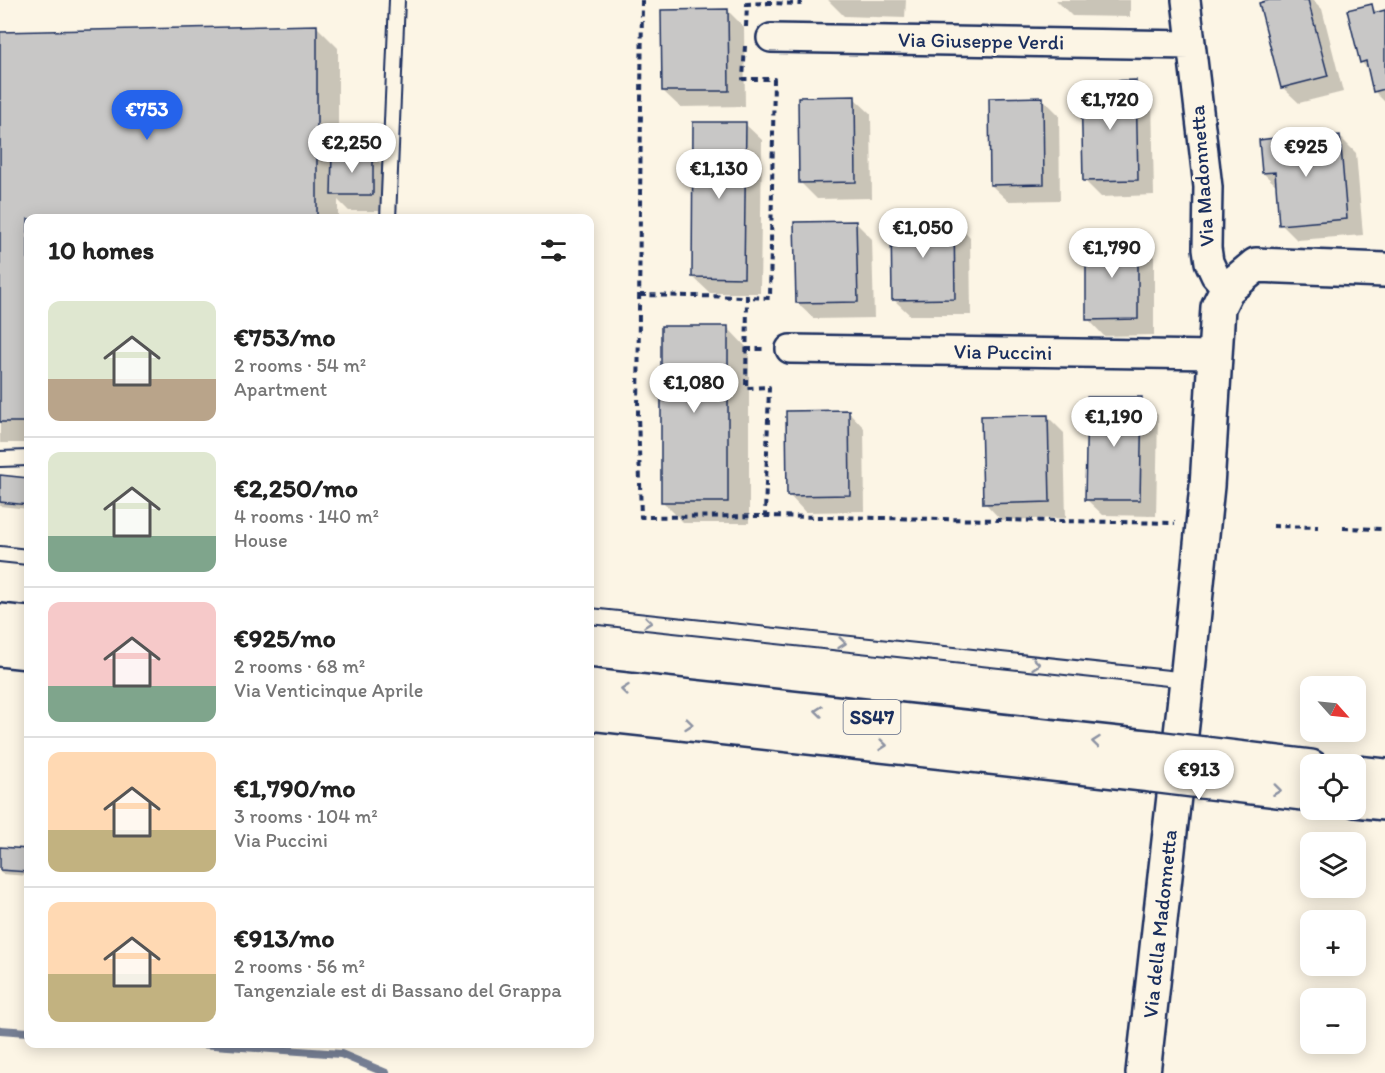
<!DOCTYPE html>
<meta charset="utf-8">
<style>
body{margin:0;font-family:Itim,sans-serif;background:#f6f6f6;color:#222;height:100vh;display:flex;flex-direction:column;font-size:22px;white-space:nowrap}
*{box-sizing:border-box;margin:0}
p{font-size:20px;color:#767676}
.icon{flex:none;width:33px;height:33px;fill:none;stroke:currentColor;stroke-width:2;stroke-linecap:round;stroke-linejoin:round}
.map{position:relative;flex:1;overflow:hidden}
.sheet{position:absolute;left:24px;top:214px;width:570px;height:834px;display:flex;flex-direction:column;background:#fff;border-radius:12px;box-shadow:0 3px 15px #0003}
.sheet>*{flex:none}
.needle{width:39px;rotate:117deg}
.buttons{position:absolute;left:1300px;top:676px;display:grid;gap:12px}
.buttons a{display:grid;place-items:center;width:66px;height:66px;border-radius:12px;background:#fff;box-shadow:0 3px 15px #0003;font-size:30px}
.price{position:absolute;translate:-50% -51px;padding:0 14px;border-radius:21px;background:#fff;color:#222;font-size:20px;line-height:39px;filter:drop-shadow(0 2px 3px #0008)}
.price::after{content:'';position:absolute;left:50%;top:36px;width:18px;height:14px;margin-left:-9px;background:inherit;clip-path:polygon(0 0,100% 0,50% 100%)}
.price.current{background:#2563eb;color:#fff}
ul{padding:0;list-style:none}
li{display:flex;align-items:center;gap:18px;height:150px;padding:0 24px}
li+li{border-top:2px solid #e0e0e0}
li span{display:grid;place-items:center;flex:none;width:168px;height:120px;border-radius:12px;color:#555}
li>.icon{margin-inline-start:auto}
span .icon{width:72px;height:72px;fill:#fffc;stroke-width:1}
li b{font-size:26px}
h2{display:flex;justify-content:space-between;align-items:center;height:72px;padding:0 24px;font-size:26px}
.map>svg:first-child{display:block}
.shadow{fill:#0003}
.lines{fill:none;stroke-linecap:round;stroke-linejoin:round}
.stream{stroke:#767f94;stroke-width:8}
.building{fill:#c8c7c6;stroke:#1b2f5e;stroke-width:1.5}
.lane-casing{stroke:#1b2f5e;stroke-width:18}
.street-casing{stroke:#1b2f5e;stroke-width:32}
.secondary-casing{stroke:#1b2f5e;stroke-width:38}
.highway-casing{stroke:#1b2f5e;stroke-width:38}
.path{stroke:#1b2f5e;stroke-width:4;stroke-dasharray:6 4.5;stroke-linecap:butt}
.lane{stroke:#fcf5e5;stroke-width:14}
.street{stroke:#fcf5e5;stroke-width:27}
.secondary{stroke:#fcf5e5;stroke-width:33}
.highway{stroke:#fcf5e5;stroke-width:33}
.highway-bridge-casing{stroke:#1b2f5e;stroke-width:38;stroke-linecap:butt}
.highway-bridge{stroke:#fcf5e5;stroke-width:33}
.oneway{stroke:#8c92a2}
.labels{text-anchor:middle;stroke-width:6;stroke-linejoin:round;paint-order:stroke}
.shield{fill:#fcf5e5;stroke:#5e6a86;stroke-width:1.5}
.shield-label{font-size:20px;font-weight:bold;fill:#1b2f5e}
.street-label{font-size:21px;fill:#1b2f5e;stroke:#fcf5e5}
</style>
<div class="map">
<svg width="1385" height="1073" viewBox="0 0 1385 1073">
<rect width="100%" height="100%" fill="#fcf5e5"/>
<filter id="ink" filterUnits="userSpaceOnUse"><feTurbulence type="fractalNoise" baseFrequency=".0167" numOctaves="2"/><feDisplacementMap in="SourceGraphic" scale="12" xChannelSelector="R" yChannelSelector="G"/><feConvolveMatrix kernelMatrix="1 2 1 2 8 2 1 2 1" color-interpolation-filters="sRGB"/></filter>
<g filter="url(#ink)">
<path class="shadow" d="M828,0H906L905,18L844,16Z
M1056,0H1130V17L1072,16Z
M1275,0H1313L1322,9L1343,92L1299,103L1282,87Z
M1371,6L1378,13L1385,12V102L1375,92L1369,70L1361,62Z
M728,11L744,27L745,106L680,107L663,91Z
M316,26L338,48V154L372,155L389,171V211H349L338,200V219H28V443H0V33Z
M1135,82L1152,98L1154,195L1101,197L1085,181Z
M854,98L871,114L872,198L817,199L800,182Z
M1043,99L1059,115L1060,200L1008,201L991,185Z
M745,124L762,140L760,293H710L693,277Z
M1297,137L1301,140L1340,137L1356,153L1363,235L1297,240L1281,224L1278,187L1263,173Z
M954,220L970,237L971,315H910L893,299Z
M855,222L872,239L874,318L814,319L797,303Z
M1138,241L1154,257V335L1104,336L1088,319Z
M728,328L749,350V523H684L662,501Z
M1141,399L1158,415L1156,516L1103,515L1086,499Z
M848,411L864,428L865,511L805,512L789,495Z
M1047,416L1064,433L1066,518L1001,520L985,503Z
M0,477L28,480V509L0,506Z
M0,848L28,851V876L2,874L0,872Z"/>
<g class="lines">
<path class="stream" d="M0,1030L28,1032
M200,1044L341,1054L386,1073"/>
</g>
<path class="building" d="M1269,0H1308L1328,76L1281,88L1259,3Z
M1372,4L1374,13L1385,10V89L1373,92L1366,61L1360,63L1347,10Z
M728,9L729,91H662L661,10Z
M317,25V219H28V422H0V32Z
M1136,80L1138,180L1083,181L1081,82Z
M855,96L856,182L799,183L798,97Z
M1043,97L1044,184L990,185L989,98Z
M693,122H746L744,278L692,277Z
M1298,135V139L1340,135L1347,219L1279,225L1275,172L1262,173L1259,140Z
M332,153L373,154V195H331Z
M954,219L955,299L892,300L891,220Z
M856,221L858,302L796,303L794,222Z
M1086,239H1138V319L1086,320Z
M661,326H728V502H661Z
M1087,397H1142L1140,500H1085Z
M849,410L850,495L787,496L786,411Z
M1048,415L1050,502L983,504L981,416Z
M0,475L28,478V505L0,502Z
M0,847L28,849V872L0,870Z"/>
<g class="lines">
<g class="lane-casing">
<path id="lane" d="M388,219L397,0
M0,459L28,458
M0,554L28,557
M590,616L1187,680"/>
</g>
<g class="street-casing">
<path id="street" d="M1186,0L1208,187L1207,248L1209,262L1215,275L1227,289
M771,38L1190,45
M790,349L1215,355"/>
</g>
<g class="secondary-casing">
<path id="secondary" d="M1143,1073L1187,680L1207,486L1218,307L1227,289L1256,265L1385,270"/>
</g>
<g class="highway-casing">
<path id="highway" d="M0,621L28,624
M0,649L28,652
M590,686L1155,748
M590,713L1152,775
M1204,754L1311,767
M1356,773L1385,776
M1201,781L1311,794
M1356,800L1385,803"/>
</g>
<path class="path" d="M642,0L638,414L641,517L765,516L1175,523
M769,0V3L800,4L801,0
M746,27L747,4L769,3
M745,46L743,79H774L770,298L747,297
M640,295L747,297L746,388L769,387L765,516
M746,349H766
M1273,526L1318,527
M1343,528L1385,529"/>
<use href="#lane" class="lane"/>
<use href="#street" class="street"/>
<use href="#secondary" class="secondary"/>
<use href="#highway" class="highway"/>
<g class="highway-bridge-casing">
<path id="highway-bridge" d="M1155,748L1204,754
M1152,775L1201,781"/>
</g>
<use href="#highway-bridge" class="highway-bridge"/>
</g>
<defs><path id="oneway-chevron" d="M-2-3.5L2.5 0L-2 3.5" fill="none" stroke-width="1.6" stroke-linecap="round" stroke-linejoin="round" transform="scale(1.5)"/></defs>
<g class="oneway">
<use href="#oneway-chevron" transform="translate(648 622) rotate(6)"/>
<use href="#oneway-chevron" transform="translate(842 643) rotate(6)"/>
<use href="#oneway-chevron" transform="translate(1036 664) rotate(6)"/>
<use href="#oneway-chevron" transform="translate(625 690) rotate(-174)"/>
<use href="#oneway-chevron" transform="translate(819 711) rotate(-174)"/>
<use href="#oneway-chevron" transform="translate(689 724) rotate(6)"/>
<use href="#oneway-chevron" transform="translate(1096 742) rotate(-174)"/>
<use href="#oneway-chevron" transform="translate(883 745) rotate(6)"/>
<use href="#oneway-chevron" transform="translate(1277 790) rotate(7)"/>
</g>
</g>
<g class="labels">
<rect class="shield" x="843.5" y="700" width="57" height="34" rx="4.5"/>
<g class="shield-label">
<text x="872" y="724">SS47</text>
</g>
<g class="street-label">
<text transform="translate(981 41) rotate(1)" y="7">Via Giuseppe Verdi</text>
<text transform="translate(1202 176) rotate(-94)" y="7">Via Madonnetta</text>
<text transform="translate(1003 352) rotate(1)" y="7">Via Puccini</text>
<text transform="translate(1160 924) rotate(-84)" y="7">Via della Madonnetta</text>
</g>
</g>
</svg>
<div class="buttons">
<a><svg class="needle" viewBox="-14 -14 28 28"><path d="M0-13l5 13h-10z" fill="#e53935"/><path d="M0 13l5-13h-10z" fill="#767676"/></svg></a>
<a><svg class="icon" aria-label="locate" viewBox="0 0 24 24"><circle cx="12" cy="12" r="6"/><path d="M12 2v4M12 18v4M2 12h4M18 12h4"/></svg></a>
<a><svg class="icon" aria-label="layers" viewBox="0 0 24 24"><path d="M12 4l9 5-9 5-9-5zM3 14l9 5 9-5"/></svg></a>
<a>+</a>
<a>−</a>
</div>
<b class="price" style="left:1110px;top:131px">€1,720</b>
<b class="price current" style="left:147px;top:141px">€753</b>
<b class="price" style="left:352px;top:174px">€2,250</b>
<b class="price" style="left:1306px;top:178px">€925</b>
<b class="price" style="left:719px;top:200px">€1,130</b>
<b class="price" style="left:923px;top:259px">€1,050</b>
<b class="price" style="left:1112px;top:279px">€1,790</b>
<b class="price" style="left:694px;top:414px">€1,080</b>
<b class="price" style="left:1114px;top:448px">€1,190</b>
<b class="price" style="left:1199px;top:801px">€913</b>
<section class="sheet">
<h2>10 homes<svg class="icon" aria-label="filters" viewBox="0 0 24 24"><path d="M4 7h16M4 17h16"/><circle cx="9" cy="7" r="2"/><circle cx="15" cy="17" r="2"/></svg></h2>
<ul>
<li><span style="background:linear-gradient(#dfe7d0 65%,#b9a48a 0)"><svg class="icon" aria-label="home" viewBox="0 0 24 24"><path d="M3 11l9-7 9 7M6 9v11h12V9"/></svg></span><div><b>€753/mo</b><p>2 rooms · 54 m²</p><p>Apartment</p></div></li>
<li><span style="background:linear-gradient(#dfe7d0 70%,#7fa58c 0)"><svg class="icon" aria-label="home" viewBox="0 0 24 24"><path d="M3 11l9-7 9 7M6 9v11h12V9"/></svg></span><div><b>€2,250/mo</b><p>4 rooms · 140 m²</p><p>House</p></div></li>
<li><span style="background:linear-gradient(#f6c9c9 70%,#7fa58c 0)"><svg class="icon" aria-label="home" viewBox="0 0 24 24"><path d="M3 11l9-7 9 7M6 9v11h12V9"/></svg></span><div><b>€925/mo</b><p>2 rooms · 68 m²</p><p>Via Venticinque Aprile</p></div></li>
<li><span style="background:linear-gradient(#ffd9b3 65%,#c2b280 0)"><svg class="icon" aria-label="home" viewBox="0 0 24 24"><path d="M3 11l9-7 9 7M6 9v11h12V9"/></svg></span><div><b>€1,790/mo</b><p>3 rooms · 104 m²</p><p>Via Puccini</p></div></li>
<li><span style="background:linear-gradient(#ffd9b3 60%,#c2b280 0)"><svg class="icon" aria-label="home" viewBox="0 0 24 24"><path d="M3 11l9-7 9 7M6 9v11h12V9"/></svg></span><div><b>€913/mo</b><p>2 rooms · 56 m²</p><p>Tangenziale est di Bassano del Grappa</p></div></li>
</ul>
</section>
</div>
